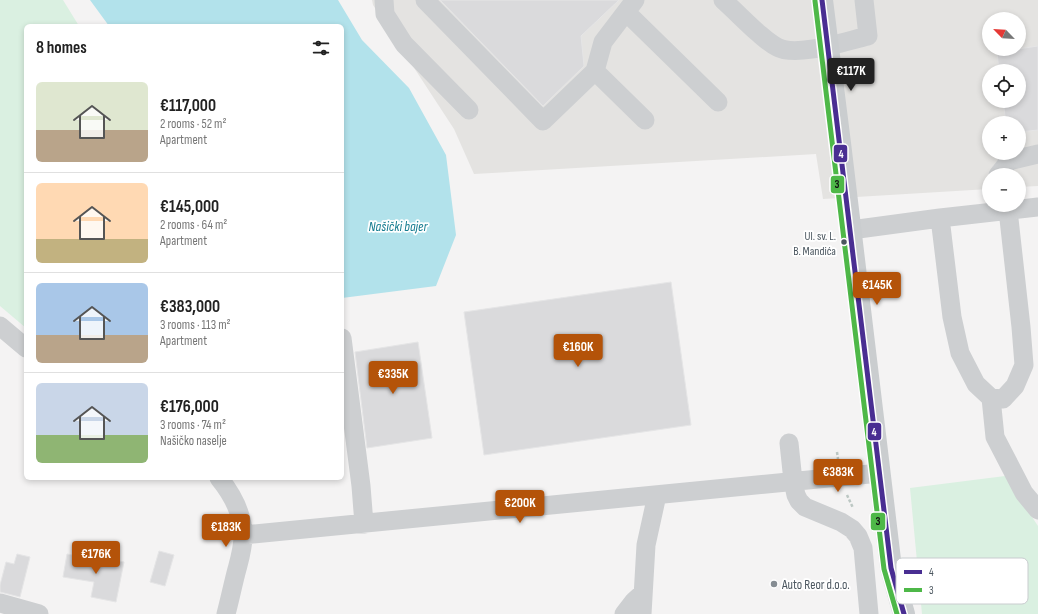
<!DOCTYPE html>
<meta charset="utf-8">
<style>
body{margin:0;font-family:"Sofia Sans Condensed",sans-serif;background:#f6f6f6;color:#222;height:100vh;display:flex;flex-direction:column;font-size:15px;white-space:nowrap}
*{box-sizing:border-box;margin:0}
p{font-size:13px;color:#767676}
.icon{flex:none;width:22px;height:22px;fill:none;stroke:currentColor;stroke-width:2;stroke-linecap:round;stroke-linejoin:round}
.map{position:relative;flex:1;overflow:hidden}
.details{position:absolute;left:24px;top:24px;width:320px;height:456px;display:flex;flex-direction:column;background:#fff;border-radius:6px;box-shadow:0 2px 6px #0003}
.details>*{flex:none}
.needle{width:26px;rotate:295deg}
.tools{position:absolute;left:982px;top:12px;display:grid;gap:8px}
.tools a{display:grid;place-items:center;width:44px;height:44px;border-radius:50%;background:#fff;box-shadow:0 2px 6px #0003;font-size:20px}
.price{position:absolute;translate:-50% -34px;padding:0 9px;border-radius:4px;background:#b45309;color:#fff;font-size:13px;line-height:26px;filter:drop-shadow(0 1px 2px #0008)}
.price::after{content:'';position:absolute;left:50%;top:24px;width:12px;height:9px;margin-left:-6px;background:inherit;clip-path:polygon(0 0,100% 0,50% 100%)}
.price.selected{background:#222;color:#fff}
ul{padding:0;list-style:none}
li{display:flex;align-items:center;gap:12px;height:100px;padding:0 12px}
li+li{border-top:1px solid #e0e0e0}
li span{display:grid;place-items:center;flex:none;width:112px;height:80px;border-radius:6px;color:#555}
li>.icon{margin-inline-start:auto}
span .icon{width:48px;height:48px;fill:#fffc;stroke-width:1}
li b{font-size:17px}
h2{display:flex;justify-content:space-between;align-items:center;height:48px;padding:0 12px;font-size:17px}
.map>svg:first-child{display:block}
.commercial{fill:#e4e3e1;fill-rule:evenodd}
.green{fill:#daf0e1}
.water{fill:#b2e2eb}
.building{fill:#dadadc;stroke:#e5e5e6}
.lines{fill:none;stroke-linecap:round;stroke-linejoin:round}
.path{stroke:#bcc7c3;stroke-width:2.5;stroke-dasharray:3 2;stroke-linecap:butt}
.minor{stroke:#cdcfd1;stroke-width:19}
.major{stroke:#cacdcf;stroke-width:22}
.bus-1-casing{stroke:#fff;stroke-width:8}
.bus-2-casing{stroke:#fff;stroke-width:8}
.bus-1{stroke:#492e92;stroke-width:5}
.bus-2{stroke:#4eb848;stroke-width:5}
.bus-dot{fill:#4b565f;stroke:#fff;stroke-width:1.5}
.poi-dot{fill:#868d93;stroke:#fff;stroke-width:1.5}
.labels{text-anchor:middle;stroke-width:3.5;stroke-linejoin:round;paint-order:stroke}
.bus-label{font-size:12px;fill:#4b565f;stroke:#fff;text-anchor:end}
.poi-label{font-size:13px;fill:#4b565f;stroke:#fff;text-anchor:start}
.water-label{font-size:14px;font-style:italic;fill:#167c90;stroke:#fff}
.key{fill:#fff;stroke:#c9cccf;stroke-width:1}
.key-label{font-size:11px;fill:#4b565f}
.line-badge{stroke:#fff;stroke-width:1.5}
.badge-label{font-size:11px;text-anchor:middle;font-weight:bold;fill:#fff}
.pale-badge-label{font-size:11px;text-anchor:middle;font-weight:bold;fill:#111}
</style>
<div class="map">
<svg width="1038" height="614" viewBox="0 0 1038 614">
<rect width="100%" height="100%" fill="#f4f3f3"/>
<path class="commercial" d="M372,0H1038V186L1019,187V175H989V189L823,199L816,154L474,174L454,129L373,5ZM989,19H1019V49H989ZM989,71H1019V101H989ZM989,123H1019V153H989Z"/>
<path class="green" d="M0,0H63L79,26H26V328L0,306Z
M1005,476L1038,526V614H922L910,488Z"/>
<path class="water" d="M90,0H338L362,40L409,88L446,155L456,235L436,286L342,298V26H109Z"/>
<path class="building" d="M440,0H619L581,36L584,66L543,106Z
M1038,46V130L1019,132V123H1006L1003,101H1019V71H999L997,52Z
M671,282L691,425L484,455L464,312Z
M418,342L432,438L367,448L355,352Z
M159,551L174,555L165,586L150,582Z
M17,554L30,557L20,597L0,592V585L6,562L14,564Z
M67,554L98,560L99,557L124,562L116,602L91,597L94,582L63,577Z"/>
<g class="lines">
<path class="path" d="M837,452L838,459
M847,495L853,508"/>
<path class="minor" d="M384,0L385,14L404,44L469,110
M425,0L543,121L595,71
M635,0L603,42L595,71L645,120
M723,0C735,11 746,22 757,32C763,37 769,43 777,47C796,58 846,41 868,36L864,0
M626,12L718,102
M998,175L1009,161L1038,154
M940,218L952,317L960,353L976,384L991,398L1003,399L1015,386L1024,365L1021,327L1008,210L1007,205
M851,230L940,218L1038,207
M0,326L26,348
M342,338L361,486L364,524
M991,398L995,437L1024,493L1038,510
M789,443L793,481L796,495L799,501L805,507L841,522L852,529L858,536L863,548L869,614
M219,478C232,494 243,515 243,536C243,548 240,558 237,569C233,584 230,599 226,614
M243,535L880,473
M0,603L39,614
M624,614L634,601L643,593
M642,614L646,545L657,495"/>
<path class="major" d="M822,0L840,143L891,568L904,614"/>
<g class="bus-1-casing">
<path id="bus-1" d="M822,0L891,568L904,614"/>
</g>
<g class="bus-2-casing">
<path id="bus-2" d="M815,1L884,569L897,614"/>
</g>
<use href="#bus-1" class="bus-1"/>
<use href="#bus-2" class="bus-2"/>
</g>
<circle class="bus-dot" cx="844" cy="242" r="3.5"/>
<circle class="poi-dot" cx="774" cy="584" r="4"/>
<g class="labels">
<g class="bus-label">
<text x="836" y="240">Ul. sv. L.<tspan x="836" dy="15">B. Mandića</tspan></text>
</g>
<g class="poi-label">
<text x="782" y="589">Auto Reor d.o.o.</text>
</g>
<g class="water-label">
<text x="398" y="231">Našički bajer</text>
</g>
</g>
<rect x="896" y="558" width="132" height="46" rx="6" class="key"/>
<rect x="904" y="570" width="18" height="4" fill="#492e92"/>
<rect x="904" y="588" width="18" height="4" fill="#4eb848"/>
<g class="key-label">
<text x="929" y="576">4</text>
<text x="929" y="594">3</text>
</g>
<g class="line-badge">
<rect x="833" y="144" width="15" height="19" rx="4" fill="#492e92"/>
<rect x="830" y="175" width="15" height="19" rx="4" fill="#4eb848"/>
<rect x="867" y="422" width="15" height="19" rx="4" fill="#492e92"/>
<rect x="870" y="512" width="16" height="19" rx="4" fill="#4eb848"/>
</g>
<g class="badge-label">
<text x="841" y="158">4</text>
<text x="874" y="436">4</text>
</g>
<g class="pale-badge-label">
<text x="837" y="188">3</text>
<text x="878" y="525">3</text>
</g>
</svg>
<div class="tools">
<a><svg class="needle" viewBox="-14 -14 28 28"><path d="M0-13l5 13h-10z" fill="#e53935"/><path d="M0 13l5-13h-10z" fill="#767676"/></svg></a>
<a><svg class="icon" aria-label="locate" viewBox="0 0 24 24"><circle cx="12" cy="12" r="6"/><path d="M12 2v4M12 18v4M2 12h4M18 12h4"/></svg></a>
<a>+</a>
<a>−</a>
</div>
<b class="price selected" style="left:851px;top:92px">€117K</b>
<b class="price" style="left:877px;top:306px">€145K</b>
<b class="price" style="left:578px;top:368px">€160K</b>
<b class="price" style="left:393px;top:395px">€335K</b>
<b class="price" style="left:838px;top:493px">€383K</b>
<b class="price" style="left:520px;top:524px">€200K</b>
<b class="price" style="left:226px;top:548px">€183K</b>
<b class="price" style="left:96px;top:575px">€176K</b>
<section class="details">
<h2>8 homes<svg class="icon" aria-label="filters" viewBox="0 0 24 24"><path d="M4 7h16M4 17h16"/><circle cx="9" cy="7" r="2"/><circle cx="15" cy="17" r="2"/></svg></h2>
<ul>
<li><span style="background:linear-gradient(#dfe7d0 60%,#b9a48a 0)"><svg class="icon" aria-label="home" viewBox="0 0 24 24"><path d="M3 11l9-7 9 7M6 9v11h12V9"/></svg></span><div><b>€117,000</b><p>2 rooms · 52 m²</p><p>Apartment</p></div></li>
<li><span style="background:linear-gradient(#ffd9b3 70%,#c2b280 0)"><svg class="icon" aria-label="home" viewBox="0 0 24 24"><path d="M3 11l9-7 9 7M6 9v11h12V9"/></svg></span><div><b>€145,000</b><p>2 rooms · 64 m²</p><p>Apartment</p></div></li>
<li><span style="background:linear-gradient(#a9c7e8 65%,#b9a48a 0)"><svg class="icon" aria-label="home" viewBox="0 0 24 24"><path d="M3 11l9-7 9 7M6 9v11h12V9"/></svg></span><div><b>€383,000</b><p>3 rooms · 113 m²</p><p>Apartment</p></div></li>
<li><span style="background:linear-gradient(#c9d6e8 65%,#8fb573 0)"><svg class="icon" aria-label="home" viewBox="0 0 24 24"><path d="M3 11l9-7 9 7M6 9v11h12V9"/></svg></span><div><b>€176,000</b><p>3 rooms · 74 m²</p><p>Našičko naselje</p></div></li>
</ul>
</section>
</div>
